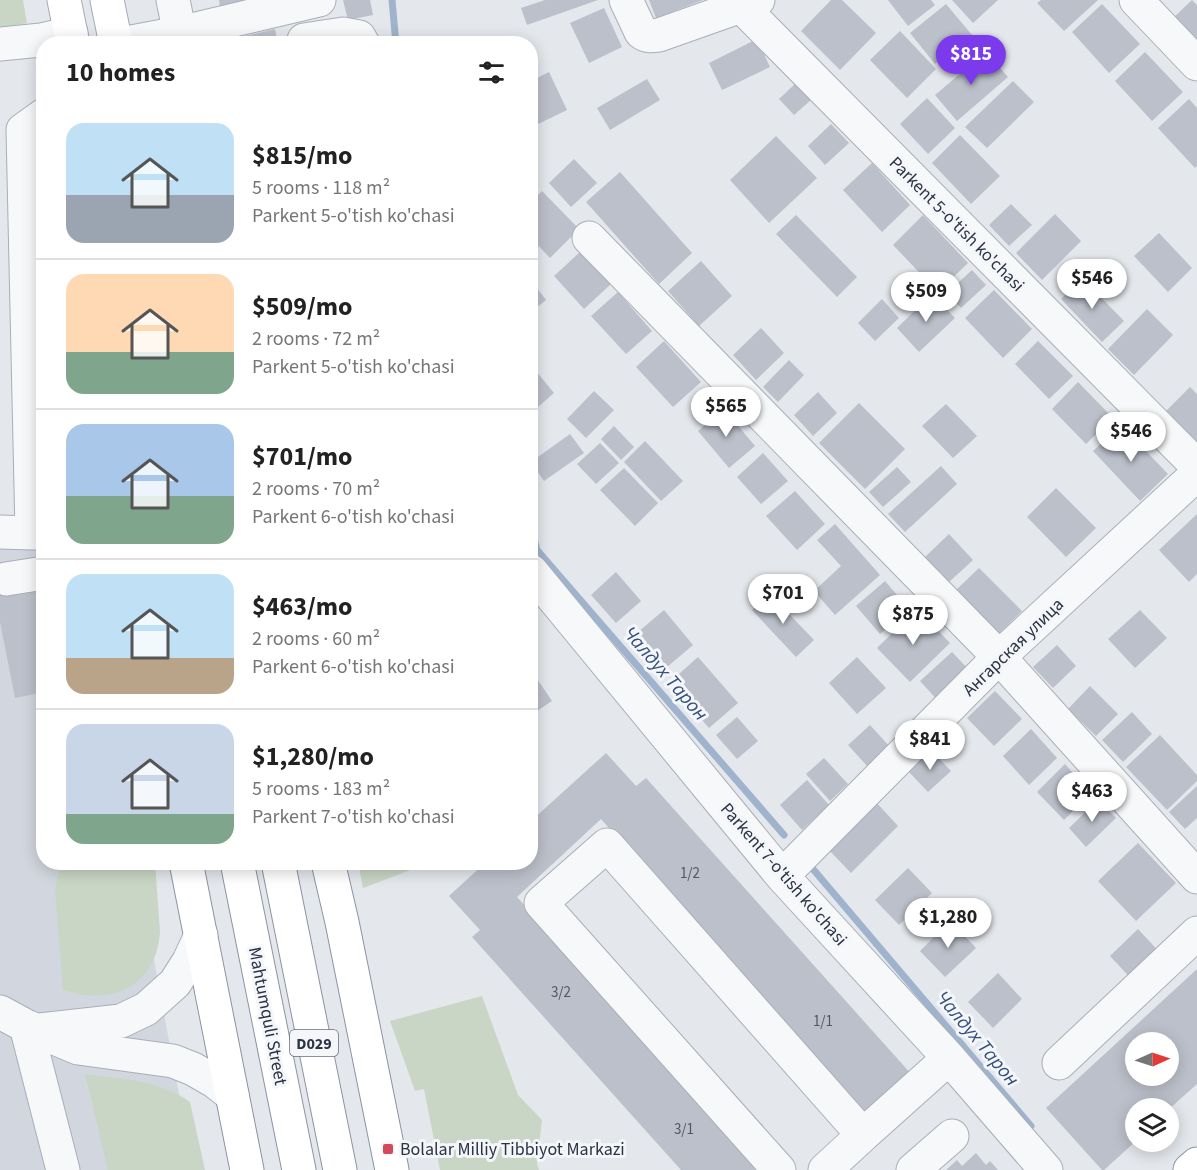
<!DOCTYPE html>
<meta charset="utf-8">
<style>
body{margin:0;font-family:"Source Sans 3",sans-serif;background:#f6f6f6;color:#222;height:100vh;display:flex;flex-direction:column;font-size:22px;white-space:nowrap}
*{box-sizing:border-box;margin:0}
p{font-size:20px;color:#767676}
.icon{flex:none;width:33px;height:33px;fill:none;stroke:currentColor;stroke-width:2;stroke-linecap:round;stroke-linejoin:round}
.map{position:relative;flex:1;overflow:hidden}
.drawer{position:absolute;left:36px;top:36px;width:502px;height:834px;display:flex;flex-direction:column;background:#fff;border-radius:24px;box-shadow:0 3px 15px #0003}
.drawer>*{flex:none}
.needle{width:39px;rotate:87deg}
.controls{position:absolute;left:1125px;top:1032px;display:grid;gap:12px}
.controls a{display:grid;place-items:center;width:54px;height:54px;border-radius:50%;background:#fff;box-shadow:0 3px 15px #0003;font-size:30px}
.price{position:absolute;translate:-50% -51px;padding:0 14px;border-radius:21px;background:#fff;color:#222;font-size:20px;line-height:39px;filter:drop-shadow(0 2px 3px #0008)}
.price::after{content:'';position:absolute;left:50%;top:36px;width:18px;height:14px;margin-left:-9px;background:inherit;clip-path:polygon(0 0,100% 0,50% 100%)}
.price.current{background:#7c3aed;color:#fff}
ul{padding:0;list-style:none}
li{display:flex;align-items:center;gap:18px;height:150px;padding:0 30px}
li+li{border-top:2px solid #e0e0e0}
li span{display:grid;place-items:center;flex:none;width:168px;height:120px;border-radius:18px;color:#555}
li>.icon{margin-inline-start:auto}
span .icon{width:72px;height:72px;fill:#fffc;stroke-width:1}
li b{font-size:26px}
h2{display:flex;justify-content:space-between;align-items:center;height:72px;padding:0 30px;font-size:26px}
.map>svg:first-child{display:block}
.built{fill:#d2d6de}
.green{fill:#c9d6c5}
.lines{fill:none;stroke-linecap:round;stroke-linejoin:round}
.stream{stroke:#9fb4cc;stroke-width:7}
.building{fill:#bbc0ca;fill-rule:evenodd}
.minor-casing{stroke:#a9aeb7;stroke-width:35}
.major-casing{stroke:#a3abb8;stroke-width:35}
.highway-casing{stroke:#8b94a3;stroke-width:35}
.minor{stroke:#f7f8fa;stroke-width:33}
.major{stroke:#fff;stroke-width:33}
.highway{stroke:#fff;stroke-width:33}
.poi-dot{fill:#d1495b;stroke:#f4f6f9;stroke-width:2}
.labels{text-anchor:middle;stroke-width:6;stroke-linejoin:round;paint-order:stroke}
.number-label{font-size:15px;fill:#4f5766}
.shield{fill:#f4f6f9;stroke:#676e7b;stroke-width:1.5}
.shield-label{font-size:16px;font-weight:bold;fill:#2b3445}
.street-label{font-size:18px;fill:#2b3445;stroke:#f4f6f9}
.poi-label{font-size:18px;fill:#2b3445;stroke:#f4f6f9;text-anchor:start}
.water-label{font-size:20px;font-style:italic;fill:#34527a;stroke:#f4f6f9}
</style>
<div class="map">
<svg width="1197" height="1170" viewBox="0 0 1197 1170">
<rect width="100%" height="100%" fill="#e4e7ec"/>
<path class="built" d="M43,544L44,862L136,863L193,1170H0V545Z"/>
<path class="green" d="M0,0H23L27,23L0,28Z
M358,862H429V863L363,888Z
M61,863H155L160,932C156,988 111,1006 63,990L55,890Z
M482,996L518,1095L542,1120L537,1164L539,1170H440L424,1089L415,1091L390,1021Z
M85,1074C121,1079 160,1080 190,1102L205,1170H108Z"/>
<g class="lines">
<path class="stream" d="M392,0L396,44
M531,528L537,550L784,835
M807,862L1031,1126"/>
</g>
<path class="building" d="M219,0H251L220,7Z
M343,0H370L373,15L348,20Z
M545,0H598L527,25L521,8Z
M649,0H703L656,18Z
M831,0H842L876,33L840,70L801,31Z
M888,0H931L935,5L908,26Z
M952,0H998L973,23Z
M1041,0H1098L1064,31L1037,3Z
M1192,0L1197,5V51L1169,22Z
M946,4L972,35L935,64L910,33Z
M1102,4L1140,44L1109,73L1072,32Z
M604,8L622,47L589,63L570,23Z
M275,29L278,44H233L232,39Z
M900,31L936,69L907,98L870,60Z
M757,39L770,67L722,90L709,63Z
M986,52L1008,77L957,121L935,95Z
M1145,52L1183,92L1152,121L1115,81Z
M549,72L567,110L534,126L531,120V81Z
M647,79L660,100L610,130L597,108Z
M1013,81L1034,102L987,148L965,127Z
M796,83L812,99L794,115L779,99Z
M927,98L955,128L928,154L900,124Z
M1189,99L1197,108V166L1195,168L1158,128Z
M831,124L849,143L825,165L808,146Z
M960,135L1000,176L971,204L932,163Z
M776,136L817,178L769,223L730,180Z
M574,159L597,183L571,207L549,183Z
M872,163L910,205L882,232L843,190Z
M620,172L692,253L659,284L586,202Z
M542,191L579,229L550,258L531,238V202Z
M1011,204L1032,225L1009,246L989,225Z
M1055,214L1081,241L1042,280L1016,253Z
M796,215L857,277L837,297L776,234Z
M923,215L968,263L938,292L893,245Z
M1159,233L1192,268L1168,292L1134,256Z
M580,252L611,284L584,309L554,276Z
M701,261L732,296L699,326L668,291Z
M972,270L986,285L961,308L947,293Z
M1082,278L1124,321L1102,342L1061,299Z
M531,280L546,300L531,312Z
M994,290L1032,329L1003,358L965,318Z
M618,292L652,331L626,354L591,316Z
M932,294L955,318L919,352L897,328Z
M882,299L899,318L875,341L858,323Z
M1147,309L1173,335L1134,375L1108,349Z
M761,328L784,353L756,380L733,355Z
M664,341L701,382L673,407L636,367Z
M1038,341L1073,376L1049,399L1015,364Z
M789,360L804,375L778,402L763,387Z
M531,365L554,393L531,413Z
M1078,382L1113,418L1086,444L1052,409Z
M1190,387L1197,394V444L1165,412Z
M594,391L614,410L586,438L567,419Z
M818,392L837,413L813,436L794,415Z
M859,403L905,449L865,489L819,443Z
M946,404L977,436L953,458L922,426Z
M724,409L755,446L729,468L698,431Z
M1121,425L1168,474L1140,501L1093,451Z
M614,426L634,447L621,460L601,439Z
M570,434L584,453L544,481L531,462Z
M645,441L683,481L661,501L624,462Z
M600,443L619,463L596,484L577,464Z
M763,453L788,481L761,504L737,477Z
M941,466L957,484L905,532L888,514Z
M897,467L911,482L883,507L869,492Z
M624,468L658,503L635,526L600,490Z
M1056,488L1096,528L1066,557L1027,517Z
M795,491L825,524L797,550L766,516Z
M1197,514V574L1189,582L1159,550Z
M835,524L880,575L835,615L814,591L841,566L817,540Z
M949,534L973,560L948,583L925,557Z
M979,568L1022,611L998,634L955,591Z
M616,572L641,601L616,623L591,595Z
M885,581L909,609L880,634L856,606Z
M44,587V692L15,698L0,622V595Z
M769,593L814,640L796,657L752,610Z
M917,609L950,643L910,682L877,648Z
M664,610L693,645L660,673L631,638Z
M1140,610L1167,638L1135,668L1108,639Z
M1057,645L1076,666L1053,688L1033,667Z
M952,652L972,673L940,703L920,681Z
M698,657L738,703L709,728L670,682Z
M857,657L886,688L857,714L829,683Z
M531,670L552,701L531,715Z
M1090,686L1118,714L1096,736L1068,709Z
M995,691L1022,719L994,746L967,718Z
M1132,712L1152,734L1123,762L1102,740Z
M737,717L758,741L737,759L716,735Z
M870,725L890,747L868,767L848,745Z
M1031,729L1057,758L1029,785L1003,756Z
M1160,735L1197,775V781L1167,810L1126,767Z
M931,750L951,771L928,792L909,772Z
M606,753L636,786L646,778L913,1076L868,1116L601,819L517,897L761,1170H681L472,937L480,930L449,896L486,862H531V821Z
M824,758L848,784L830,801L806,774Z
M1065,764L1091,793L1064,820L1037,792Z
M807,780L829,805L802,830L780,805Z
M1197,786V818L1185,829L1169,812Z
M1098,800L1116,818L1086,847L1069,828Z
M875,801L898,826L851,873L827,848Z
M1138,843L1176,883L1136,921L1098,881Z
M908,868L932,893L899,925L875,900Z
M950,921L976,948L945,977L920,951Z
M1138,929L1165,958L1137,985L1110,956Z
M1197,969V1084L1168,1110V1108H1136V1141L1104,1170H1102L1046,1108ZM1136,1042H1168V1076H1136Z
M998,973L1022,999L993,1028L968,1002Z
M976,1153L986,1165L990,1161L998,1170H946L957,1160L962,1166Z"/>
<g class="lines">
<g class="minor-casing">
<path id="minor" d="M173,0L182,44
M626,0L641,32C647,37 652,36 659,35L758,0
M1136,0L1197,64
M742,7L1197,466
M304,40L343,34L359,37L363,44
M0,44L41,40L71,33
M121,44L179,33L319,0
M44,115L23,130L32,533H44
M589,238L999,657L1197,877
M0,532L32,533
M531,571L782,876L949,1058L1046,1170
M6,579L44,573
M782,876L999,657L1197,474
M0,1012L26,1026L63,1170
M26,1026L78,1048L173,1061L193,1069L214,1081L232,1095
M40,1030L121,1021L146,1009L175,983L189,961L201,935
M1059,1063L1197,933
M863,1135L949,1058
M779,1170L541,903L607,845L863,1135L825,1170
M913,1170L952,1136"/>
</g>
<g class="major-casing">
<path id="major" d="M64,0L73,44
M107,0L116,44"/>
</g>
<g class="highway-casing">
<path id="highway" d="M186,862L247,1170
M237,862L299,1170
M278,862L340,1170
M328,862L342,922L392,1170
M1190,1170L1197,1164"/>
</g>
<use href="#minor" class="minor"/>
<use href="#major" class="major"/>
<use href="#highway" class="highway"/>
</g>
<rect class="poi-dot" x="382" y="1143" width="12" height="12" rx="3"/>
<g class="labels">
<g class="number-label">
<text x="690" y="878">1/2</text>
<text x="561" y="997">3/2</text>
<text x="823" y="1026">1/1</text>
<text x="684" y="1134">3/1</text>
</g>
<rect class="shield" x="290" y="1030" width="48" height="26" rx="4.5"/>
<g class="shield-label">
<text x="314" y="1049">D029</text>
</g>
<g class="street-label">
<text transform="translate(957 224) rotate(45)" y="6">Parkent 5-o'tish ko'chasi</text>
<text transform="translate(1013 647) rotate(-44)" y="6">Ангарская улица</text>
<text transform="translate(784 874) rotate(49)" y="6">Parkent 7-o'tish ko'chasi</text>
<text transform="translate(268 1016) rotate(79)" y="6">Mahtumquli Street</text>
</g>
<g class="poi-label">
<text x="400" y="1155">Bolalar Milliy Tibbiyot Markazi</text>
</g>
<g class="water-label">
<text transform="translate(666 673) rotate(49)" y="7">Чалдух Тарон</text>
<text transform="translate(978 1038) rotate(50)" y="7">Чалдух Тарон</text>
</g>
</g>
</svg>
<div class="controls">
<a><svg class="needle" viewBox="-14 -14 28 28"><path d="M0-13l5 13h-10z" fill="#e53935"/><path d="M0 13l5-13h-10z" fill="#767676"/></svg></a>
<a><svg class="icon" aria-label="layers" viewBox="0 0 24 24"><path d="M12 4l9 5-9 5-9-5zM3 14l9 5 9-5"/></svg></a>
</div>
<b class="price current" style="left:971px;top:86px">$815</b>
<b class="price" style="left:1092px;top:310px">$546</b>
<b class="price" style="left:926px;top:323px">$509</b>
<b class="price" style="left:726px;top:438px">$565</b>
<b class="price" style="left:1131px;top:463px">$546</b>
<b class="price" style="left:783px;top:625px">$701</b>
<b class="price" style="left:913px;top:646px">$875</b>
<b class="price" style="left:930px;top:771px">$841</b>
<b class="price" style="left:1092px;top:823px">$463</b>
<b class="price" style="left:948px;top:949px">$1,280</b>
<section class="drawer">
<h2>10 homes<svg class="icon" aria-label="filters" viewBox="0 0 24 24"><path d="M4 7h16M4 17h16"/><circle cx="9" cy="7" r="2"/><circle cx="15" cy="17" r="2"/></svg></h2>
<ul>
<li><span style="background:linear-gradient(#bfe0f5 60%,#9aa5b1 0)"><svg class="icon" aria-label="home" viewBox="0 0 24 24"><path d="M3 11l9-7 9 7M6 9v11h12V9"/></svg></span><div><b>$815/mo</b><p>5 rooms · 118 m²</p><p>Parkent 5-o'tish ko'chasi</p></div></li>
<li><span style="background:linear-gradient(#ffd9b3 65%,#7fa58c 0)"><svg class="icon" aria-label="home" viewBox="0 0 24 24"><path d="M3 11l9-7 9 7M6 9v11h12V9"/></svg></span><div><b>$509/mo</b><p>2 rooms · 72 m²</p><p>Parkent 5-o'tish ko'chasi</p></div></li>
<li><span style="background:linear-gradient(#a9c7e8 60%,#7fa58c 0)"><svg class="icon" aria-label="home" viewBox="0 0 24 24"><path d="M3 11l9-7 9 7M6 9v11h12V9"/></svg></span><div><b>$701/mo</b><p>2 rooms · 70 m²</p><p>Parkent 6-o'tish ko'chasi</p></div></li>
<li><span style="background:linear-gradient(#bfe0f5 70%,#b9a48a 0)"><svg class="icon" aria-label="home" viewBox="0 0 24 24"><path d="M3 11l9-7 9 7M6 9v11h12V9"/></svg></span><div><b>$463/mo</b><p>2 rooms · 60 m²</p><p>Parkent 6-o'tish ko'chasi</p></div></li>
<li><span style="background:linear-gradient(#c9d6e8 75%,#7fa58c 0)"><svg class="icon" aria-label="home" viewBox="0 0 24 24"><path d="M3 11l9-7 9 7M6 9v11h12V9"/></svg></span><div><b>$1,280/mo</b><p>5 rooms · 183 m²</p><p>Parkent 7-o'tish ko'chasi</p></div></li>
</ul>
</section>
</div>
